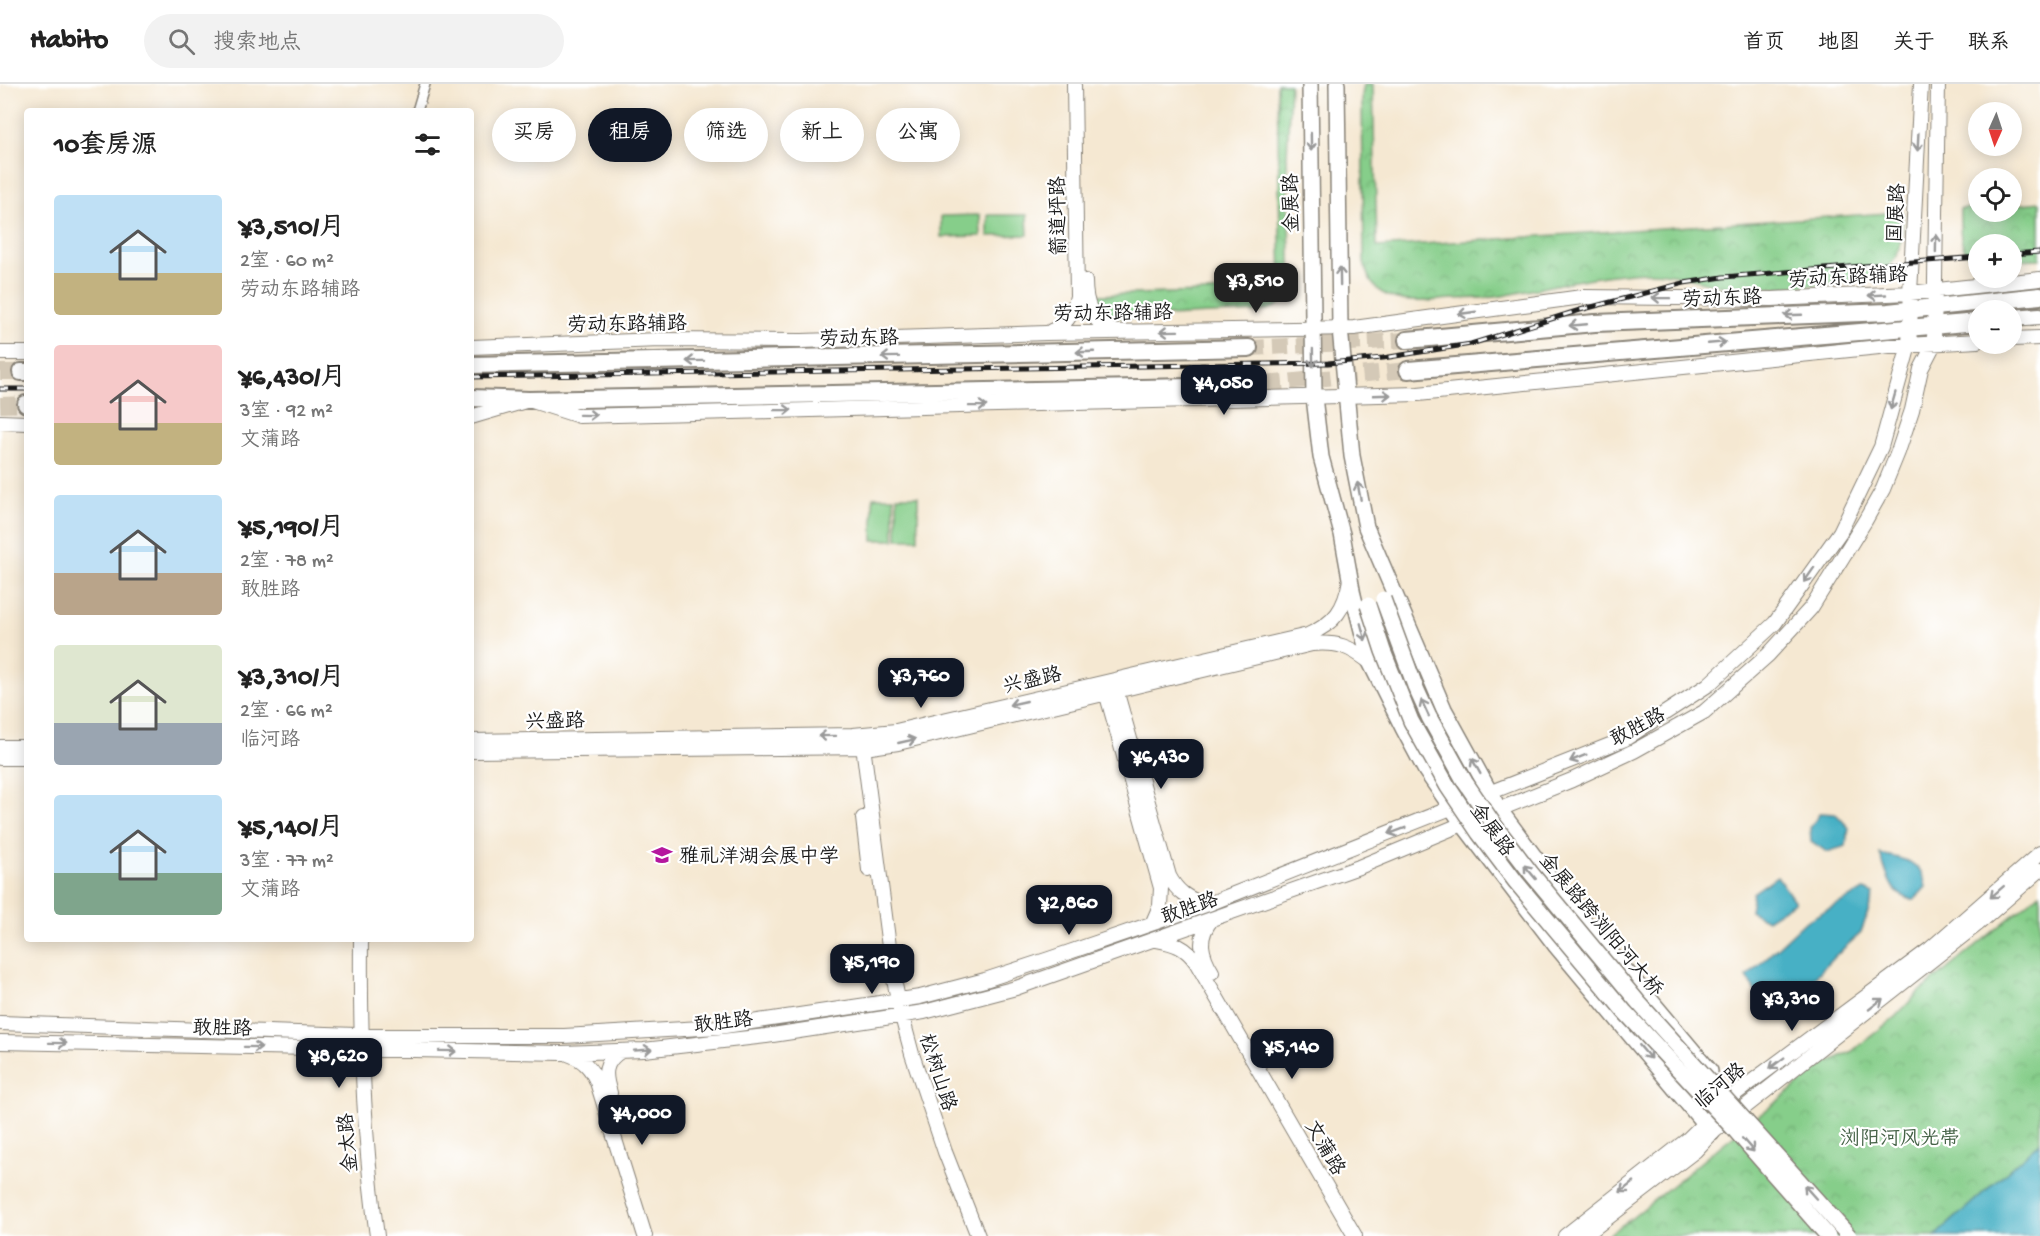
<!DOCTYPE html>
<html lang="zh">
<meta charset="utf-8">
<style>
body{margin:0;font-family:"Gochi Hand","LXGW WenKai TC",sans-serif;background:#f2f2f2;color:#222;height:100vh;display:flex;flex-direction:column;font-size:22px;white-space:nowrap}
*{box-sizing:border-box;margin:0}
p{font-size:20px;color:#767676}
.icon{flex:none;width:33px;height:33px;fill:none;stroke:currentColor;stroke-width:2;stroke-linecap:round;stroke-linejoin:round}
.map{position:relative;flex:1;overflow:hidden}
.panel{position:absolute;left:24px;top:24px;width:450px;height:834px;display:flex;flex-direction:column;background:#fff;border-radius:6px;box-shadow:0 3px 15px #0003}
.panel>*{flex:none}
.guide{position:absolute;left:492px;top:24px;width:570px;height:54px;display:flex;gap:12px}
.needle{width:39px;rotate:183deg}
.tools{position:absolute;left:1968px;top:18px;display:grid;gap:12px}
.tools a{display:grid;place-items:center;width:54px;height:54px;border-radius:50%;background:#fff;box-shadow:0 3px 15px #0003;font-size:30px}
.price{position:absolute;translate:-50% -51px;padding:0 14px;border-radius:12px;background:#111827;color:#fff;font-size:20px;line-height:39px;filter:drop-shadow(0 2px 3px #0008)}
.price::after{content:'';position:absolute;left:50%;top:36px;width:18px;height:14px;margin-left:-9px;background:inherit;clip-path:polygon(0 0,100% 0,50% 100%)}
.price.selected{background:#222;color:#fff}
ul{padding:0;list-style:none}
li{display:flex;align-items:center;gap:18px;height:150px;padding:0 30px}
li span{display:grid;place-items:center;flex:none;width:168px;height:120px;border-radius:6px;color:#555}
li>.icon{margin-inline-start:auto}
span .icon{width:72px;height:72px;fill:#fffc;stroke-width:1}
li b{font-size:26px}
h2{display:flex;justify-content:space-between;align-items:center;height:72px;padding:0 30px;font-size:26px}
.chip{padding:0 21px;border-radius:27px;background:#fff;box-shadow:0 3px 15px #0003;font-size:21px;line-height:54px}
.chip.selected{background:#111827;color:#fff}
header{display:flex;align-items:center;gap:36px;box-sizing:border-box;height:84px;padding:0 30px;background:#fff;border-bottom:2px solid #e0e0e0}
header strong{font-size:28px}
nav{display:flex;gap:33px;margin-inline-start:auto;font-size:21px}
.search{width:420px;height:54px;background:#f2f2f2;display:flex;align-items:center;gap:15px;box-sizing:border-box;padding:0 21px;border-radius:33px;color:#767676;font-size:22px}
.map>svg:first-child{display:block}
.park{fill:url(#park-crowns);stroke:#517553;stroke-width:1.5}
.pitch{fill:#86ce8a;stroke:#517553;stroke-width:1.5}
.water{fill:#46b0c5;stroke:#316670;stroke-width:1.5}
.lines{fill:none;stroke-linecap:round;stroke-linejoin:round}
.highway-tunnel{stroke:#d4c9b7;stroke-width:16;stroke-dasharray:16 8;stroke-linecap:butt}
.street-casing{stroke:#888277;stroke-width:12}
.secondary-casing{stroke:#888277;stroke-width:16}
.primary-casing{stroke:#888277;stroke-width:18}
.highway-casing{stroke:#888277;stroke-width:20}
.street{stroke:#fff;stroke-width:9}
.secondary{stroke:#fff;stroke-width:14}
.primary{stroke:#fff;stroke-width:15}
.highway{stroke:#fff;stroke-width:16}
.rail-casing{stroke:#1c1c1c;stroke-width:5}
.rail{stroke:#fff;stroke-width:3;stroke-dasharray:9;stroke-linecap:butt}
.primary-bridge-casing{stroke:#888277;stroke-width:18;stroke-linecap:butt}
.primary-bridge{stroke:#fff;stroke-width:15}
.oneway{stroke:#999}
.labels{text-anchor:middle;stroke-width:4.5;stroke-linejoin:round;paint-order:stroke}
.street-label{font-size:20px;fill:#1c1c1c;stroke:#fff}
.poi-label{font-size:20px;fill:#1c1c1c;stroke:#fff;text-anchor:start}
.park-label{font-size:20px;fill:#466348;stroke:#fff}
</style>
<header>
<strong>Habito</strong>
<div class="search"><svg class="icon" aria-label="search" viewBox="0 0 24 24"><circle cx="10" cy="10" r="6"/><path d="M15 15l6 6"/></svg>搜索地点</div>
<nav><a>首页</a><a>地图</a><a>关于</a><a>联系</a></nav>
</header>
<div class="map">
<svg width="2040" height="1152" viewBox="0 0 2040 1152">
<defs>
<pattern id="park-crowns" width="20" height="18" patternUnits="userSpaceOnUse" patternTransform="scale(1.5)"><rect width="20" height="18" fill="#86ce8a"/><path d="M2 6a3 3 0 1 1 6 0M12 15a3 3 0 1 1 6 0" fill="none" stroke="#73b076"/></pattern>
</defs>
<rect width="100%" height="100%" fill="#fff"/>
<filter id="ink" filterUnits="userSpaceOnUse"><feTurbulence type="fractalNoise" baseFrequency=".0167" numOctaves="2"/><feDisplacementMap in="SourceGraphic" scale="12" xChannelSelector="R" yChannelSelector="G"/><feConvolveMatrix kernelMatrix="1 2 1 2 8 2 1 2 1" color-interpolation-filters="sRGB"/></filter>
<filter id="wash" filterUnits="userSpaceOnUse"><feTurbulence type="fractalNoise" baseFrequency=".008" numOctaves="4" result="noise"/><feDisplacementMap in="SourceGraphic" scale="24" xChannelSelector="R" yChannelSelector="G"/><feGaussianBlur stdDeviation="1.35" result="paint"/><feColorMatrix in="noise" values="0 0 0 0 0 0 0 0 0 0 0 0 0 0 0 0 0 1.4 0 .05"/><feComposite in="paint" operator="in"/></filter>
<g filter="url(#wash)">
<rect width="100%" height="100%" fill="#f5e8d2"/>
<path class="park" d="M1277,0H1290L1287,74L1291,201C1287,220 1271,227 1254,228L1122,234C1108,232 1099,225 1096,211L1281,206Z
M1364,0H1373L1377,163L1903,128C1902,153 1903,176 1878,191C1863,201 1741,207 1721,202C1696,197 1675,188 1650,188C1602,189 1549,203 1502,212C1486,215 1468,214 1452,215C1436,216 1418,219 1402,216C1379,212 1368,200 1364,178L1362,11Z
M2040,118V175L2012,176V160H1978V177H1973C1958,162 1960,145 1960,125L1978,124V128H2012V121Z
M2040,809V1058L1935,1152H1606L1632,1134L1724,1059L1826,979L1851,968L1895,933L1917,910Z"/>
<path class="pitch" d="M980,131L981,152L941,153V132Z
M988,131H1027L1028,151L988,152Z
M897,412H918V455H897Z
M873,413H894V456H873Z"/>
<path class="water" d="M1820,729L1836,730L1849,744L1846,762L1827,768L1811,757L1810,744Z
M1880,770C1903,774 1922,777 1926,803L1914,816C1889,811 1888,792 1880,770Z
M1777,792L1795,818L1767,836L1750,827L1753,809Z
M1864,806L1874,810L1861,849L1835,872L1815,893L1789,909L1759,915L1747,892L1806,837Z
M2040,1058V1152H1935Z"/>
</g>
<g filter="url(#ink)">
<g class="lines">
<path class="highway-tunnel" d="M1249,264L1407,256
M0,288H21
M1243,302L1408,286
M0,321L26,320"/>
<g class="street-casing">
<path id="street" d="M417,27L425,0"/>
</g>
<g class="secondary-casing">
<path id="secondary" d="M1085,197C1085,219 1091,238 1113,247
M1051,247C1067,241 1074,228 1077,212L1074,0
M2012,255L2040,254
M471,263L660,256L802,257L1046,249L1354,244L1582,213L1772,215L1910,209L2040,195
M0,269H27
M471,333L529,316L579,332L1418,310L1889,262L1978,257
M0,338L27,339
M1114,599L1169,792C1177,808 1188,815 1206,821
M1104,601L1161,804L1160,822L1153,838
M862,654L892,886L900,925L912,970L945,1068L978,1152
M471,657L853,651L896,647L1308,551C1335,539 1345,525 1350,496
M0,663H27
M471,667L871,663L898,659L1312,560C1338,558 1349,562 1370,578
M0,674H27
M1490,729L1572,696L1634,667L1704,628L1768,571L1811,524L1865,437L1883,405L1898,368L1912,326L1921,285L1934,260L1938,0
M863,734L869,786
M1211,836C1197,854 1201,870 1212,888
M361,855C360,955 363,1053 377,1152
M1157,856C1174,859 1186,863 1196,878L1355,1152
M0,939L385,952H564L718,943L920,913L985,896L1049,875L1206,821L1625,655L1708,601L1775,539L1840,448L1881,363L1909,261L1911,225L1910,209L1921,0
M0,958L563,969L644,966L766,952L924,928L1016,904L1359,783L1472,736
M568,970C583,975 591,984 597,998L645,1152
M610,1009C604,991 603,978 621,967
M1565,1152L1687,1056L1731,1013L1930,865L2040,769
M1584,1152L1695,1067L1712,1049L1979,839L2040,786"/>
</g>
<g class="primary-casing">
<path id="primary" d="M1310,0L1314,313L1321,373L1342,450L1353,511L1370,578L1403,644L1426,687L1462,739L1556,862L1712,1049
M1337,0L1340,244L1352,372L1366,443L1444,625L1499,725L1568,818L1710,987"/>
</g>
<g class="highway-casing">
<path id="highway" d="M2012,234L2040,232
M1407,256L1595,239L1888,228L2040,212
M471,281L1249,264
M1408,286L1978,238
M21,288H27
M471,314L529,316L1243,302
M26,320H27"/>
</g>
<use href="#street" class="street"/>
<use href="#secondary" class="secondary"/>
<use href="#primary" class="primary"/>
<use href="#highway" class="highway"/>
<g class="rail-casing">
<path id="rail" d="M2012,170L2040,168
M471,293L1328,279L1383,274L1471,260L1580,226L1684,199L1723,193L1773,189L1978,173
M0,305H27"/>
</g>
<use href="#rail" class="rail"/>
<g class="primary-bridge-casing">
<path id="primary-bridge" d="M1383,515L1415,602L1429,633L1465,698L1495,742L1531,789L1638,918L1849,1152
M1368,521L1383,567L1411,637L1448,703L1479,749L1516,798L1624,927L1735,1046L1828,1152"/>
</g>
<use href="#primary-bridge" class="primary-bridge"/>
</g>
<defs><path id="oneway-shaft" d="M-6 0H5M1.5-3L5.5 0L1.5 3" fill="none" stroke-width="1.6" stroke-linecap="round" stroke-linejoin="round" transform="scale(1.5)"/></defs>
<g class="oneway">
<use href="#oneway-shaft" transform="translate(1311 58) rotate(89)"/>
<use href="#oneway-shaft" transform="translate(1918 58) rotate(93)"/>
<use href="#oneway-shaft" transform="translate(1936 159) rotate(-89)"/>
<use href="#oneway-shaft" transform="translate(1340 192) rotate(-91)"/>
<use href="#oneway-shaft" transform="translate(1877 211) rotate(177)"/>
<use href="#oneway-shaft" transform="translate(1661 214) rotate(-179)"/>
<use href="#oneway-shaft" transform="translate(1467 229) rotate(172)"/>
<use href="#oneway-shaft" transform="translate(1793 231) rotate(178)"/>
<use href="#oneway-shaft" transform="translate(1578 241) rotate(175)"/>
<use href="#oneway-shaft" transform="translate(1169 247) rotate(179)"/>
<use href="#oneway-shaft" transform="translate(1717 259) rotate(-5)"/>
<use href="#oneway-shaft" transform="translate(1085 268) rotate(178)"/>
<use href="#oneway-shaft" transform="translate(890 273) rotate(179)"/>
<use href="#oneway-shaft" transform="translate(1313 274) rotate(89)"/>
<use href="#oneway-shaft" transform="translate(695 277) rotate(179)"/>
<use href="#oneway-shaft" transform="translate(1382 311) rotate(-2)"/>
<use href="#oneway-shaft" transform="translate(1893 317) rotate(106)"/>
<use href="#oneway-shaft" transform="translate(978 322) rotate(-1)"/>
<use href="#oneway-shaft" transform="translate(783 326) rotate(-1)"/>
<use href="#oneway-shaft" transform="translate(588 331) rotate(1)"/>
<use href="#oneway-shaft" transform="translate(1359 407) rotate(-101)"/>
<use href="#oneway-shaft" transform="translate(1809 491) rotate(125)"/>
<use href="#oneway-shaft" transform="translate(1363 548) rotate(75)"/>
<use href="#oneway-shaft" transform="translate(1018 619) rotate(167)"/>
<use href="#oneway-shaft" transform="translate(1425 624) rotate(-115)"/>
<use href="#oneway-shaft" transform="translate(827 652) rotate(179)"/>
<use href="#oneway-shaft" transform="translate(907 657) rotate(-13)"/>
<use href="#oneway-shaft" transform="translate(1578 674) rotate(158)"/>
<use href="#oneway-shaft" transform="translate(1476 682) rotate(-119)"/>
<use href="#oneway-shaft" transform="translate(1397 747) rotate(159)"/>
<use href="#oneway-shaft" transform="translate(1530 788) rotate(-130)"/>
<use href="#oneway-shaft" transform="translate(1997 808) rotate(139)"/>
<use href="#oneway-shaft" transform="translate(1876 920) rotate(-38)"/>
<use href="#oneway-shaft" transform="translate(58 959) rotate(1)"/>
<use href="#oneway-shaft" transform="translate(253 963) rotate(1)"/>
<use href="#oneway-shaft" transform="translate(643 966) rotate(-4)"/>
<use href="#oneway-shaft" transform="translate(448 967) rotate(1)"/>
<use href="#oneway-shaft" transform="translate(1645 968) rotate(50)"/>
<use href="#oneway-shaft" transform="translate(1777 979) rotate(143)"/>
<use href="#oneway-shaft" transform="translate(1748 1061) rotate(49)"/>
<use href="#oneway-shaft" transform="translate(1627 1103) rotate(142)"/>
<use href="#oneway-shaft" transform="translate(1810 1108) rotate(-132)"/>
</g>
</g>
<defs>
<g id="school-bare" transform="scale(1.62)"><path d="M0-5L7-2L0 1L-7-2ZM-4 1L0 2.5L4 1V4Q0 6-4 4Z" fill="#b5179e" stroke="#fff" stroke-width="2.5" paint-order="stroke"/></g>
</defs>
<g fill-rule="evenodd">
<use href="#school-bare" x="662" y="771"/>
</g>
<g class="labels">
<g class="street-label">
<text transform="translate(1290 119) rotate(-91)" y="7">金展路</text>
<text transform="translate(1895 129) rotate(-87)" y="7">国展路</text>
<text transform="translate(1057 132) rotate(-91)" y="7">箭道坪路</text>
<text transform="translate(1848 192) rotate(-3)" y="7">劳动东路辅路</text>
<text transform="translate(1722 213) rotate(-2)" y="7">劳动东路</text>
<text transform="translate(1113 228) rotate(-1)" y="7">劳动东路辅路</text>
<text transform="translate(627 239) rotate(-1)" y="7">劳动东路辅路</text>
<text transform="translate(859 253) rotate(-1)" y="7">劳动东路</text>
<text transform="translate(1032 595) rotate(-13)" y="7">兴盛路</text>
<text transform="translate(555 636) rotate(-1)" y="7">兴盛路</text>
<text transform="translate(1637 642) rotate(-28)" y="7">敢胜路</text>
<text transform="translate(1493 745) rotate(54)" y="7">金展路</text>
<text transform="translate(1189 823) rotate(-20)" y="7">敢胜路</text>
<text transform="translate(1602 840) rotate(50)" y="7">金展路跨浏阳河大桥</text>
<text transform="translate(723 937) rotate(-7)" y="7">敢胜路</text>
<text transform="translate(222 943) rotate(1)" y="7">敢胜路</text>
<text transform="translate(939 988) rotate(72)" y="7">松树山路</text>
<text transform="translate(1719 1001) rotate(-40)" y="7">临河路</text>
<text transform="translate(347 1059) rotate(-95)" y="7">金太路</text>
<text transform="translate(1326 1063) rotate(60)" y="7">文蒲路</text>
</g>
<g class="poi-label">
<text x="679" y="778">雅礼洋湖会展中学</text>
</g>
<g class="park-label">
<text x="1900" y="1060">浏阳河风光带</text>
</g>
</g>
</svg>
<div class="tools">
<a><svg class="needle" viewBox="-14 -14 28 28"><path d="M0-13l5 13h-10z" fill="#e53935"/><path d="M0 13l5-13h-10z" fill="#767676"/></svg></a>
<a><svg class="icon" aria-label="locate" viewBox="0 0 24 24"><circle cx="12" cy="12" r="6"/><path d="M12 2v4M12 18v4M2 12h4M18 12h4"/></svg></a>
<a>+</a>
<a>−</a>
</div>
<b class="price selected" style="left:1256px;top:230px">¥3,510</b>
<b class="price" style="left:1224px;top:332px">¥4,050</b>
<b class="price" style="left:921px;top:625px">¥3,760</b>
<b class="price" style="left:1161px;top:706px">¥6,430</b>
<b class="price" style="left:1069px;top:852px">¥2,860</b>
<b class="price" style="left:872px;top:911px">¥5,190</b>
<b class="price" style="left:1792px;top:948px">¥3,310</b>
<b class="price" style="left:1292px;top:996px">¥5,140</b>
<b class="price" style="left:339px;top:1005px">¥8,620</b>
<b class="price" style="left:642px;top:1062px">¥4,000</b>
<div class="guide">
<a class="chip">买房</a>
<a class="chip selected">租房</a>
<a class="chip">筛选</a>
<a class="chip">新上</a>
<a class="chip">公寓</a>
</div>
<section class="panel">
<h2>10套房源<svg class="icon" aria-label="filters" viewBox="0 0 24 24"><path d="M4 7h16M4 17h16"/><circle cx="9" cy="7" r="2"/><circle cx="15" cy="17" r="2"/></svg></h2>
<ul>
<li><span style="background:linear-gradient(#bfe0f5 65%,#c2b280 0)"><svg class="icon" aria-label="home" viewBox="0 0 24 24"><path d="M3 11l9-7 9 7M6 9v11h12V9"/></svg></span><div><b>¥3,510/月</b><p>2室 · 60 m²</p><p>劳动东路辅路</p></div></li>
<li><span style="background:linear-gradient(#f6c9c9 65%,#c2b280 0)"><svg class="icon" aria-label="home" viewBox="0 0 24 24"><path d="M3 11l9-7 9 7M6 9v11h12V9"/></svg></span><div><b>¥6,430/月</b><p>3室 · 92 m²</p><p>文蒲路</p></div></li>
<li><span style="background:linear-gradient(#bfe0f5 65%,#b9a48a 0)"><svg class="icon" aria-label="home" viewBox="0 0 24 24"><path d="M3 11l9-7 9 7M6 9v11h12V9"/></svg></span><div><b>¥5,190/月</b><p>2室 · 78 m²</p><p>敢胜路</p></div></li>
<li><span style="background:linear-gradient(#dfe7d0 65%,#9aa5b1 0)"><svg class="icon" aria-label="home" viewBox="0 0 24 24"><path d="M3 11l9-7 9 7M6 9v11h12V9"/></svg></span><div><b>¥3,310/月</b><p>2室 · 66 m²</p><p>临河路</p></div></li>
<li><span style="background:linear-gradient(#bfe0f5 65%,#7fa58c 0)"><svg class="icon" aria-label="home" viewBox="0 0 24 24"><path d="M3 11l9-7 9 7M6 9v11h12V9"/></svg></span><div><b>¥5,140/月</b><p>3室 · 77 m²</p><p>文蒲路</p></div></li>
</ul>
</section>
</div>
